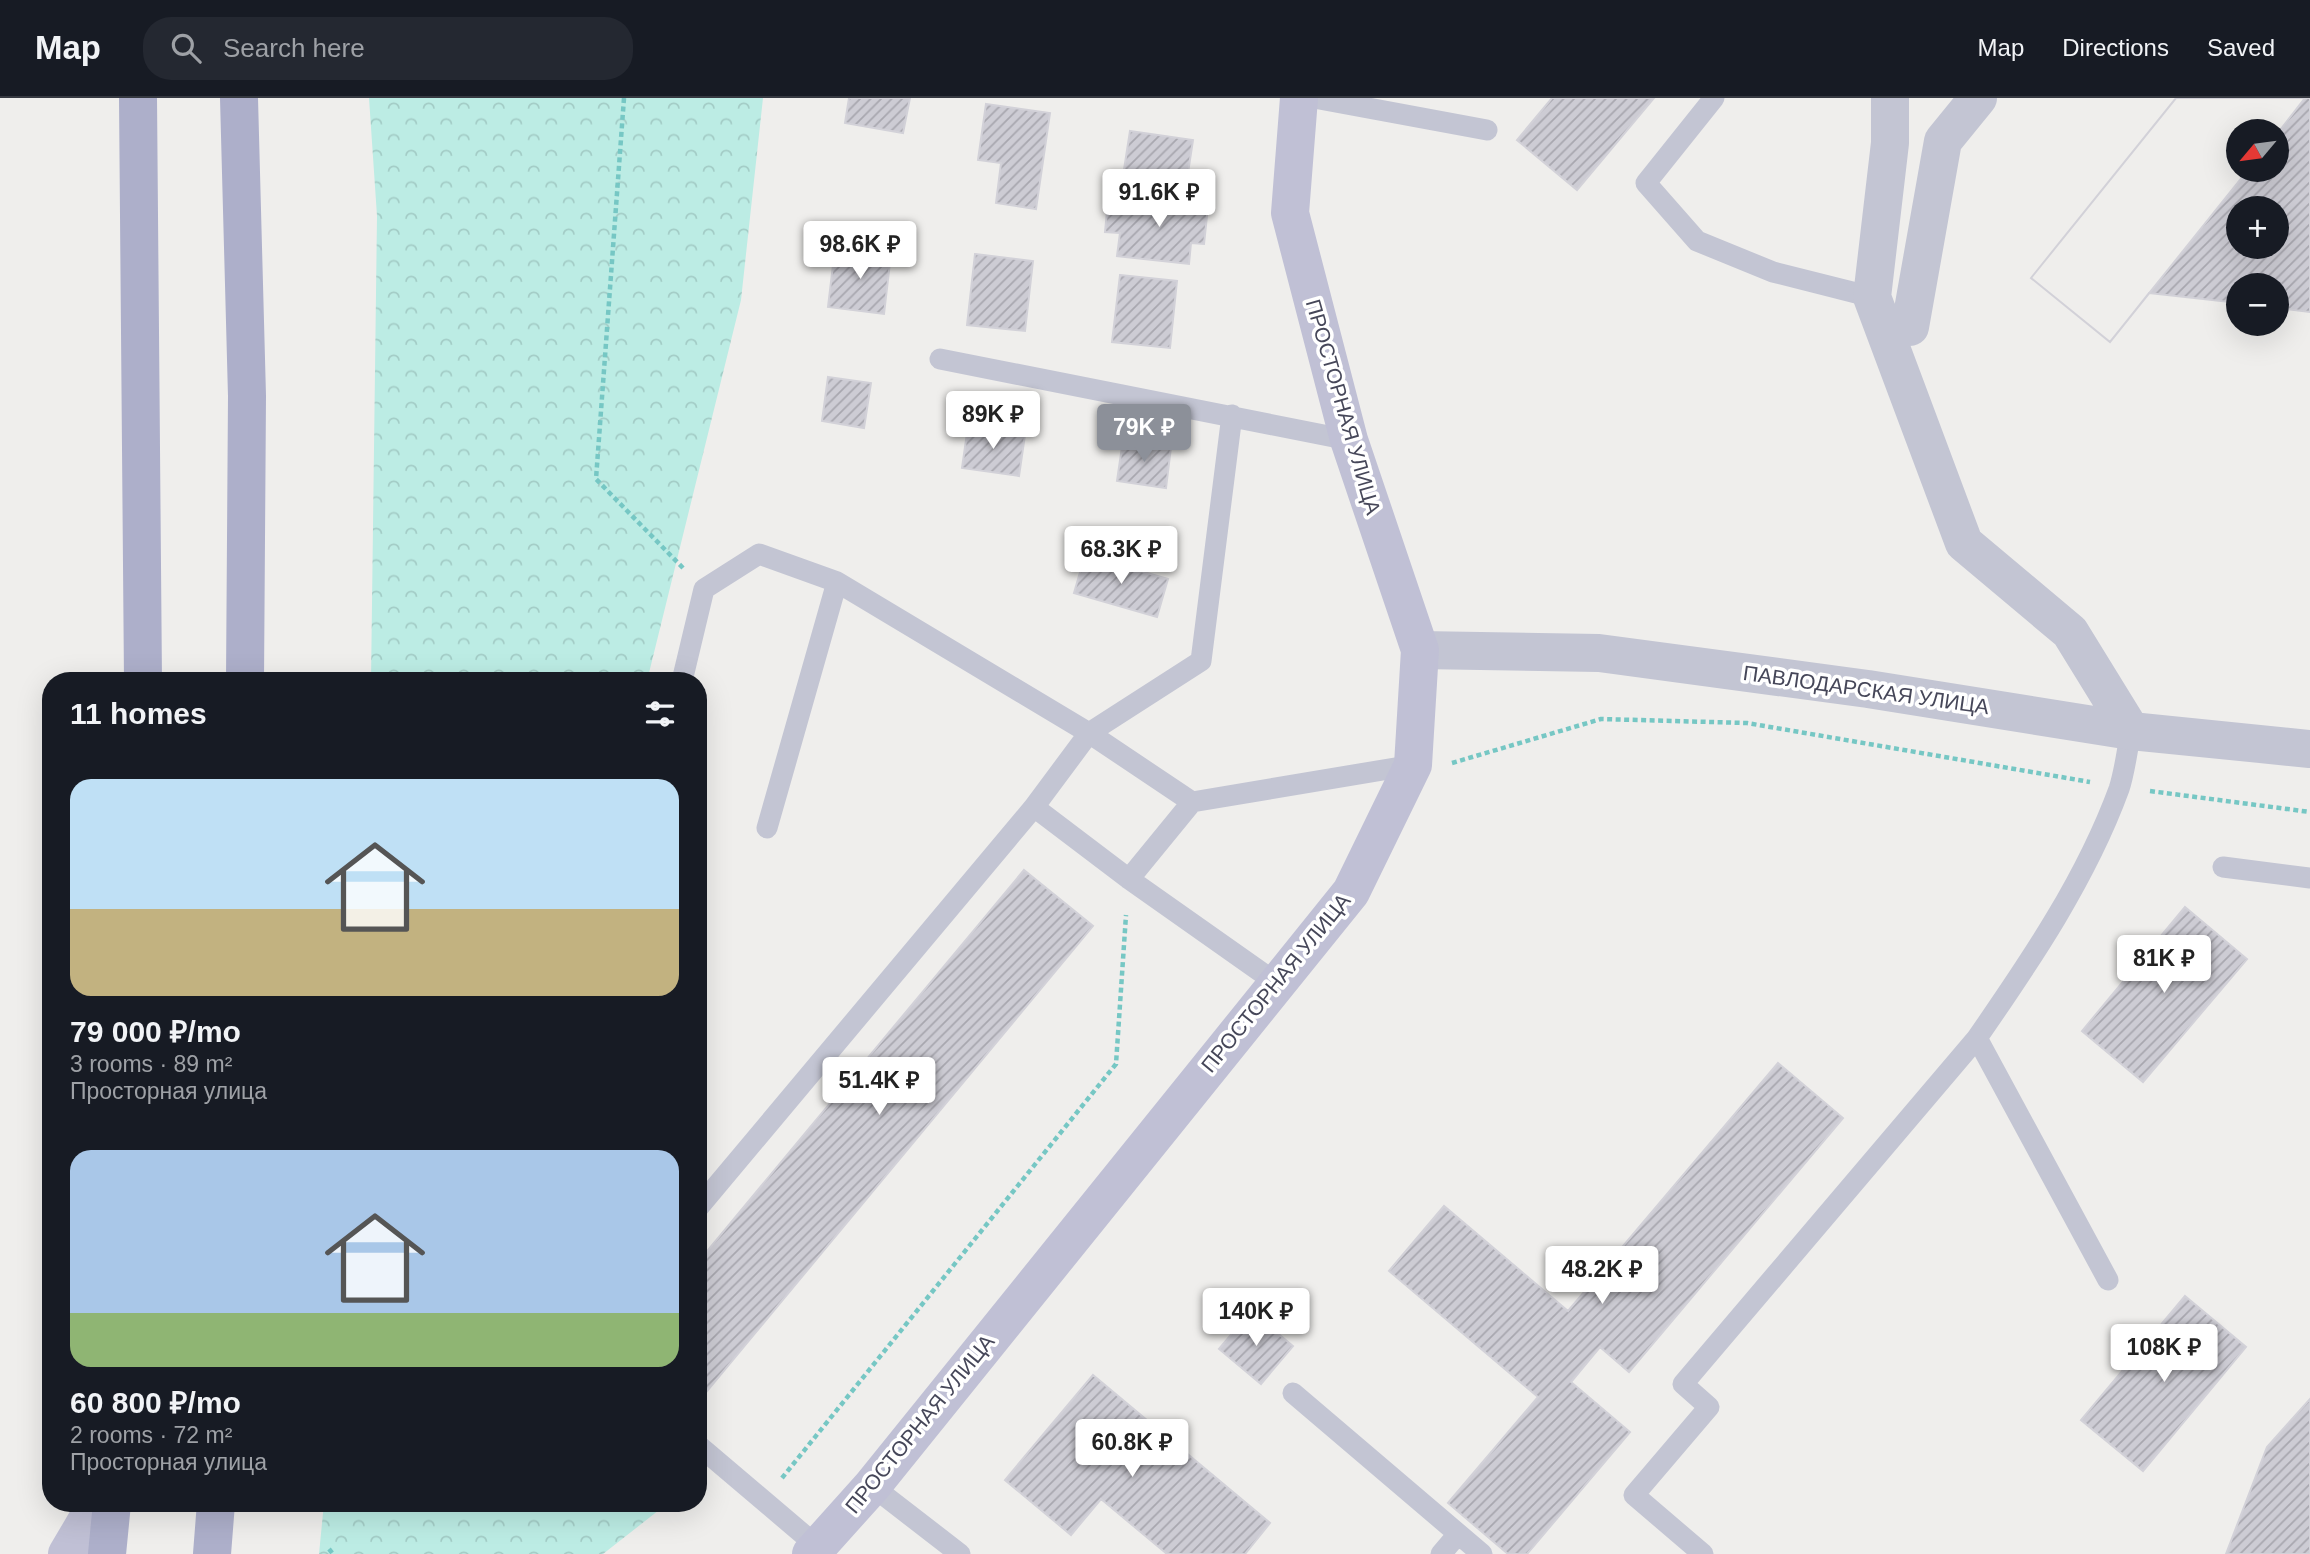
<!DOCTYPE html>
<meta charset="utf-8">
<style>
body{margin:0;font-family:Helvetica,sans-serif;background:#242831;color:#f1f3f6;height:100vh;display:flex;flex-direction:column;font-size:26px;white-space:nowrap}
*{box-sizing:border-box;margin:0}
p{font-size:23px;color:#9ea1a6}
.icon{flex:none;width:38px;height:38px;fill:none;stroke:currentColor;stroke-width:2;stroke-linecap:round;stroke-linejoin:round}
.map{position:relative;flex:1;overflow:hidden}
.sheet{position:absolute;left:42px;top:574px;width:665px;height:840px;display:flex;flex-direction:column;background:#171b24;border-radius:28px;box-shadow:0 7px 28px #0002}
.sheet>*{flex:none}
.needle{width:46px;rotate:241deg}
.tools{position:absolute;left:2226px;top:21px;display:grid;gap:14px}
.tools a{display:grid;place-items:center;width:63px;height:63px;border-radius:50%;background:#171b24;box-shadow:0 7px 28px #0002;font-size:35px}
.price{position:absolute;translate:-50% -60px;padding:0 16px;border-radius:7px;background:#fff;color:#222;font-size:23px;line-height:46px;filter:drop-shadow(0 2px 4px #0008)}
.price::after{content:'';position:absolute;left:50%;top:42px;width:21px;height:16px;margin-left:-10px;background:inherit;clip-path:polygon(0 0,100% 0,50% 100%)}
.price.on{background:#8c9099;color:#fff}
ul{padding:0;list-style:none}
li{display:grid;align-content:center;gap:14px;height:371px;padding:0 28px}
li span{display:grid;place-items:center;height:217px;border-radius:21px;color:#555}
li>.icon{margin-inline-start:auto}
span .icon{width:126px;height:126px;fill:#fffc;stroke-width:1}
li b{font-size:30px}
h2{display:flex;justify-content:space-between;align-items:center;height:84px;padding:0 28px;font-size:30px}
header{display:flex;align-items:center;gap:42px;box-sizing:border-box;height:98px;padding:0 35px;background:#171b24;border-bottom:2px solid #363941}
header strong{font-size:33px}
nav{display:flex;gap:38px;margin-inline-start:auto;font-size:24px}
.search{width:490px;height:63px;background:#242831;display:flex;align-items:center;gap:18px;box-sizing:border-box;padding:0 24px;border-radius:28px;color:#9ea1a6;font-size:26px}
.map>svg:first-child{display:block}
.forest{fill:url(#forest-crowns)}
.building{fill:url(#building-hatch);stroke:#d2d1d8;stroke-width:2;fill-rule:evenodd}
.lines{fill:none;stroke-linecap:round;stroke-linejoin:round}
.path{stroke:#76c7c4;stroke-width:4.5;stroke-dasharray:5 3.5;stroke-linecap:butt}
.lane{stroke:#c3c5d3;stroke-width:21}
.street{stroke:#c3c5d3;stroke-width:38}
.secondary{stroke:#c0c0d5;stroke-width:38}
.primary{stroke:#adafca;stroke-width:38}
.labels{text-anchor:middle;stroke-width:7;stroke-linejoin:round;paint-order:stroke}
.street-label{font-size:21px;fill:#464759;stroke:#fff}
</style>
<header>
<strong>Map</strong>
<div class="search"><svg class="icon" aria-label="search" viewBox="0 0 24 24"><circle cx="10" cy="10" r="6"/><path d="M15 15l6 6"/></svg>Search here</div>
<nav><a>Map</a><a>Directions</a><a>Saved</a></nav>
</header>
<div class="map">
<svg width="2310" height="1456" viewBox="0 0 2310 1456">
<defs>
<pattern id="forest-crowns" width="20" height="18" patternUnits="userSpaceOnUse" patternTransform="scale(1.75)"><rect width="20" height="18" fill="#bcece4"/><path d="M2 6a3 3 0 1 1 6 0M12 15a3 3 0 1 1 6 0" fill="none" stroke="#a3ccc6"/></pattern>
<pattern id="building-hatch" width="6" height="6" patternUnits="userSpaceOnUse" patternTransform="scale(1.75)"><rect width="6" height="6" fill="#cdccd4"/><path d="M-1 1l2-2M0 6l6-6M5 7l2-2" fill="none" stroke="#a8a7af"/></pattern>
</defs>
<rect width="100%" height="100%" fill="#efeeec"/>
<path class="forest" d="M369,0H763L741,202L647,583H371L377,118Z
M324,1405H668L603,1456H319Z"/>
<path class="building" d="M849,0H910L903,35L845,25Z
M1552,0H1654L1577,92L1517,42Z
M2176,0H2305L2277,36L2238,33V72H2248L2110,244L2031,180Z
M2176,0H2310V214L2277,210V187H2238V205L2149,195L2110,244L2031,180ZM2238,33H2277V72H2238ZM2238,110H2277V149H2238Z
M986,6L1050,15L1036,111L996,105L1001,65L978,62Z
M1130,33L1193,42L1186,88L1176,86L1174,98L1121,91Z
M1181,95L1209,99L1204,146L1191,145L1189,166L1117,158L1120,135L1105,134L1108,103L1179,112Z
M835,150L891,156L884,216L828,209Z
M975,156L1033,163L1025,233L967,227Z
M1120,177L1177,183L1170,250L1112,244Z
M828,279L871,285L864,330L822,323Z
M968,328L1025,337L1019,378L962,370Z
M1123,342L1171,349L1166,390L1117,383Z
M1085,457L1168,481L1157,519L1074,495Z
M1024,772L1093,828L698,1304V1164Z
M2185,809L2247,861L2143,984L2082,933Z
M1778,965L1843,1020L1629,1274L1600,1249L1571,1284L1630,1334L1527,1456H1508L1448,1405L1538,1299L1389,1173L1444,1108L1568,1213Z
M2185,1198L2246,1249L2143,1373L2081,1322Z
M1251,1213L1293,1248L1261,1286L1219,1251Z
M1093,1277L1270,1425L1245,1456H1167L1101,1401L1071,1437L1005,1382Z
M2310,1301V1456H2226L2267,1349Z"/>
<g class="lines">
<path class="path" d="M624,0L596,381L683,470
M1452,665L1601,621L1747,625L2090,684
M2150,693L2310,714
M782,1380L1116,966L1126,817
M329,1451L333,1456"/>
<path class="lane" d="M1314,0L1487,32
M1714,0L1646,85L1697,143L1773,174L1872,199
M940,261L1349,342
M682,583L704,491L759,456L837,484L1089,635L1192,704L1413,667
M1034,709L1129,781L1275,884
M767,730L837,484
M2223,769L2310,780
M1129,781L1192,704
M698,1110L1034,709L1089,635L1201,563L1232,317
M2108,1182L1977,940C2031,862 2086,781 2119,691C2125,673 2127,652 2131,633
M1293,1295L1482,1456
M698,1347L817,1448
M872,1388L960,1456
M1441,1456L1458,1436
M1703,1456L1634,1397L1709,1309L1683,1286L1977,940"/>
<path class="street" d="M1890,0V45L1872,199L1964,445L2070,534L2131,633
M1910,229L1943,43L1978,0
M1420,552L1599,555L1868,591L2131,633L2310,651"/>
<path class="secondary" d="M67,1456L97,1405
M811,1456L872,1388L1351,794L1413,667L1420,552L1349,342L1290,115L1299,0"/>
<path class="primary" d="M138,0L143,583
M239,0L247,298L245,583
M107,1456L112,1405
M212,1456L216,1405"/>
</g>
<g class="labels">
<g class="street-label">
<text transform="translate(1343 309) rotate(74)" y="7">ПРОСТОРНАЯ УЛИЦА</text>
<text transform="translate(1866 592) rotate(8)" y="7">ПАВЛОДАРСКАЯ УЛИЦА</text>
<text transform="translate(1276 885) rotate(-51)" y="7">ПРОСТОРНАЯ УЛИЦА</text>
<text transform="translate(920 1326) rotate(-51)" y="7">ПРОСТОРНАЯ УЛИЦА</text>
</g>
</g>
</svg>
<div class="tools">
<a><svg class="needle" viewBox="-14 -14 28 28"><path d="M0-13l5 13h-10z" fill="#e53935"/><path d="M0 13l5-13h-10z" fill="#9ea1a6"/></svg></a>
<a>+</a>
<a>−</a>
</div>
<b class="price" style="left:1159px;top:131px">91.6K ₽</b>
<b class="price" style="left:860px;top:183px">98.6K ₽</b>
<b class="price" style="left:993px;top:353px">89K ₽</b>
<b class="price on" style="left:1144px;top:366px">79K ₽</b>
<b class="price" style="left:1121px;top:488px">68.3K ₽</b>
<b class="price" style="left:2164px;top:897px">81K ₽</b>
<b class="price" style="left:879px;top:1019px">51.4K ₽</b>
<b class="price" style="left:1602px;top:1208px">48.2K ₽</b>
<b class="price" style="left:1256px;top:1250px">140K ₽</b>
<b class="price" style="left:2164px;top:1286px">108K ₽</b>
<b class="price" style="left:1132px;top:1381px">60.8K ₽</b>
<section class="sheet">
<h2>11 homes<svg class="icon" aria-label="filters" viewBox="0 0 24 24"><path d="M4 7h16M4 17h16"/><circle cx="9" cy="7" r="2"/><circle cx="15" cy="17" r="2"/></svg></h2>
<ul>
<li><span style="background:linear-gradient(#bfe0f5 60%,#c2b280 0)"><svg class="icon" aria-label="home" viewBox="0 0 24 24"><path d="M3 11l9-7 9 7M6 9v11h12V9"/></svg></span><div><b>79 000 ₽/mo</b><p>3 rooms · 89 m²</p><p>Просторная улица</p></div></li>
<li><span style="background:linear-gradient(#a9c7e8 75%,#8fb573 0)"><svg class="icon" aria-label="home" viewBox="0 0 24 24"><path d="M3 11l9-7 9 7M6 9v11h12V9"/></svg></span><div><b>60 800 ₽/mo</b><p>2 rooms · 72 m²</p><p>Просторная улица</p></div></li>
</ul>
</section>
</div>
